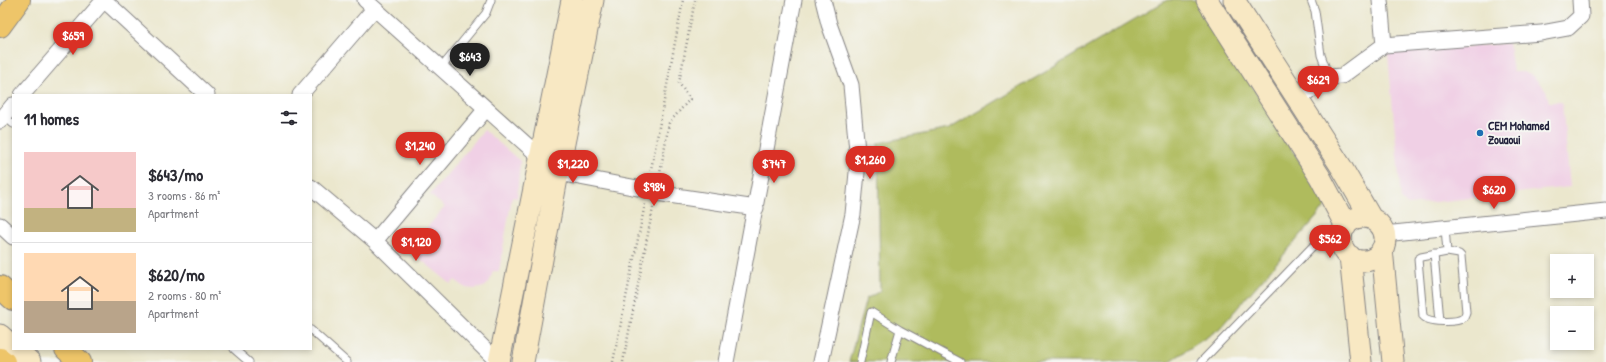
<!DOCTYPE html>
<meta charset="utf-8">
<style>
body{margin:0;font-family:"Patrick Hand",sans-serif;background:#f7f7f7;color:#2b2b33;height:100vh;display:flex;flex-direction:column;font-size:15px;white-space:nowrap}
*{box-sizing:border-box;margin:0}
p{font-size:13px;color:#7c7c81}
.icon{flex:none;width:22px;height:22px;fill:none;stroke:currentColor;stroke-width:2;stroke-linecap:round;stroke-linejoin:round}
.map{position:relative;flex:1;overflow:hidden}
.panel{position:absolute;left:12px;top:94px;width:300px;height:256px;display:flex;flex-direction:column;background:#fff;border-radius:0px;box-shadow:0 2px 6px #0003}
.panel>*{flex:none}
.buttons{position:absolute;left:1550px;top:254px;display:grid;gap:8px}
.buttons a{display:grid;place-items:center;width:44px;height:44px;border-radius:0px;background:#fff;box-shadow:0 2px 6px #0003;font-size:20px}
.price{position:absolute;translate:-50% -34px;padding:0 9px;border-radius:14px;background:#d93025;color:#fff;font-size:13px;line-height:26px;filter:drop-shadow(0 1px 2px #0008)}
.price::after{content:'';position:absolute;left:50%;top:24px;width:12px;height:9px;margin-left:-6px;background:inherit;clip-path:polygon(0 0,100% 0,50% 100%)}
.price.active{background:#222;color:#fff}
ul{padding:0;list-style:none}
li{display:flex;align-items:center;gap:12px;height:100px;padding:0 12px}
li+li{border-top:1px solid #e1e1e2}
li span{display:grid;place-items:center;flex:none;width:112px;height:80px;border-radius:0px;color:#555}
li>.icon{margin-inline-start:auto}
span .icon{width:48px;height:48px;fill:#fffc;stroke-width:1}
li b{font-size:17px}
h2{display:flex;justify-content:space-between;align-items:center;height:48px;padding:0 12px;font-size:17px}
.map>svg:first-child{display:block}
.built{fill:#f0d0e5}
.green{fill:#afbb5d;stroke:#686e4c}
.lines{fill:none;stroke-linecap:round;stroke-linejoin:round}
.lane-casing{stroke:#868484;stroke-width:9}
.street-casing{stroke:#868484;stroke-width:17}
.secondary-casing{stroke:#868484;stroke-width:23}
.highway-casing{stroke:#868484;stroke-width:24}
.path{stroke:#868484;stroke-width:2.5;stroke-dasharray:1 3;stroke-linecap:butt}
.lane{stroke:#fff;stroke-width:7}
.street{stroke:#fff;stroke-width:15}
.secondary{stroke:#f8e8c3;stroke-width:21}
.highway{stroke:#eec569;stroke-width:22}
.poi-dot{fill:#1f6fb2;stroke:#f6f6f2;stroke-width:1.5}
.labels{text-anchor:middle;stroke-width:4;stroke-linejoin:round;paint-order:stroke}
.poi-label{font-size:12px;font-weight:bold;fill:#22223b;stroke:#f6f6f2;text-anchor:start}
</style>
<div class="map">
<svg width="1606" height="362" viewBox="0 0 1606 362">
<rect width="100%" height="100%" fill="#f6f6f2"/>
<filter id="ink" filterUnits="userSpaceOnUse"><feTurbulence type="fractalNoise" baseFrequency=".025" numOctaves="2"/><feDisplacementMap in="SourceGraphic" scale="8" xChannelSelector="R" yChannelSelector="G"/><feConvolveMatrix kernelMatrix="1 2 1 2 8 2 1 2 1" color-interpolation-filters="sRGB"/></filter>
<filter id="wash" filterUnits="userSpaceOnUse"><feTurbulence type="fractalNoise" baseFrequency=".012" numOctaves="4" result="noise"/><feDisplacementMap in="SourceGraphic" scale="16" xChannelSelector="R" yChannelSelector="G"/><feGaussianBlur stdDeviation="0.9" result="paint"/><feColorMatrix in="noise" values="0 0 0 0 0 0 0 0 0 0 0 0 0 0 0 0 0 1.4 0 .05"/><feComposite in="paint" operator="in"/></filter>
<g filter="url(#wash)">
<rect width="100%" height="100%" fill="#ebe7cd"/>
<path class="built" d="M1509,43L1513,72H1523L1533,76L1546,90L1549,102H1562L1570,187L1408,205L1401,200L1388,54Z
M484,130L520,161L517,198L512,197L499,271H493L489,283L484,287L475,289L466,288L455,280L451,284L408,249L445,207L430,195Z"/>
<path class="green" d="M1167,0H1198L1327,205L1219,329L1169,362H849L866,299L880,291L878,143L949,129Z"/>
</g>
<g filter="url(#ink)">
<g class="lines">
<g class="lane-casing">
<path id="lane" d="M1311,0L1315,11L1321,55L1329,77
M441,68L486,13L491,0
M4,116L13,124
M1445,228L1447,252
M1447,252L1459,254L1461,256L1466,312C1465,315 1465,316 1463,318C1457,323 1428,323 1423,316L1418,259L1421,257Z
M1434,254L1440,321
M311,330L347,362
M234,349L249,362
M860,362L871,312L900,330L960,362
M891,362L900,330
M1201,362L1312,247L1327,237L1342,233"/>
</g>
<g class="street-casing">
<path id="street" d="M365,0L558,173L648,190L656,193L756,208
M1380,0L1384,45
M22,95L104,0L207,95
M300,95L374,9
M1298,101L1319,83L1329,77L1342,76L1384,45L1541,33L1568,28L1581,16L1580,0
M0,121L13,105
M311,187L375,241L498,362
M0,225L13,237
M1384,234L1606,211
M375,241L486,109
M726,362L794,0
M821,362L853,214L858,162L851,85L829,24L823,0"/>
</g>
<g class="secondary-casing">
<path id="secondary" d="M1207,0L1320,177L1346,226
M1234,0L1342,168L1371,218
M1341 239a22 22 0 1 1 44 0a22 22 0 1 1-44 0Z
M1382,249L1393,362
M1350,256L1361,362
M0,335L13,347
M16,349L30,362
M499,362L572,0
M523,362L558,173L593,0"/>
</g>
<g class="highway-casing">
<path id="highway" d="M0,26L19,0
M0,287L13,299
M66,349L80,362
M0,359L4,362"/>
</g>
<path class="path" d="M650,175L683,0
M659,179L669,123L690,99L679,83L695,0
M613,362L645,204
M623,362L653,208"/>
<use href="#lane" class="lane"/>
<use href="#street" class="street"/>
<use href="#secondary" class="secondary"/>
<use href="#highway" class="highway"/>
</g>
</g>
<circle class="poi-dot" cx="1480" cy="133" r="4"/>
<g class="labels">
<g class="poi-label">
<text x="1488" y="130">CEM Mohamed<tspan x="1488" dy="14">Zouaoui</tspan></text>
</g>
</g>
</svg>
<div class="buttons">
<a>+</a>
<a>−</a>
</div>
<b class="price" style="left:73px;top:56px">$659</b>
<b class="price active" style="left:470px;top:77px">$643</b>
<b class="price" style="left:1318px;top:100px">$629</b>
<b class="price" style="left:420px;top:166px">$1,240</b>
<b class="price" style="left:870px;top:180px">$1,260</b>
<b class="price" style="left:573px;top:184px">$1,220</b>
<b class="price" style="left:774px;top:184px">$747</b>
<b class="price" style="left:654px;top:207px">$984</b>
<b class="price" style="left:1494px;top:210px">$620</b>
<b class="price" style="left:1330px;top:259px">$562</b>
<b class="price" style="left:416px;top:262px">$1,120</b>
<section class="panel">
<h2>11 homes<svg class="icon" aria-label="filters" viewBox="0 0 24 24"><path d="M4 7h16M4 17h16"/><circle cx="9" cy="7" r="2"/><circle cx="15" cy="17" r="2"/></svg></h2>
<ul>
<li><span style="background:linear-gradient(#f6c9c9 70%,#c2b280 0)"><svg class="icon" aria-label="home" viewBox="0 0 24 24"><path d="M3 11l9-7 9 7M6 9v11h12V9"/></svg></span><div><b>$643/mo</b><p>3 rooms · 86 m²</p><p>Apartment</p></div></li>
<li><span style="background:linear-gradient(#ffd9b3 60%,#b9a48a 0)"><svg class="icon" aria-label="home" viewBox="0 0 24 24"><path d="M3 11l9-7 9 7M6 9v11h12V9"/></svg></span><div><b>$620/mo</b><p>2 rooms · 80 m²</p><p>Apartment</p></div></li>
</ul>
</section>
</div>
